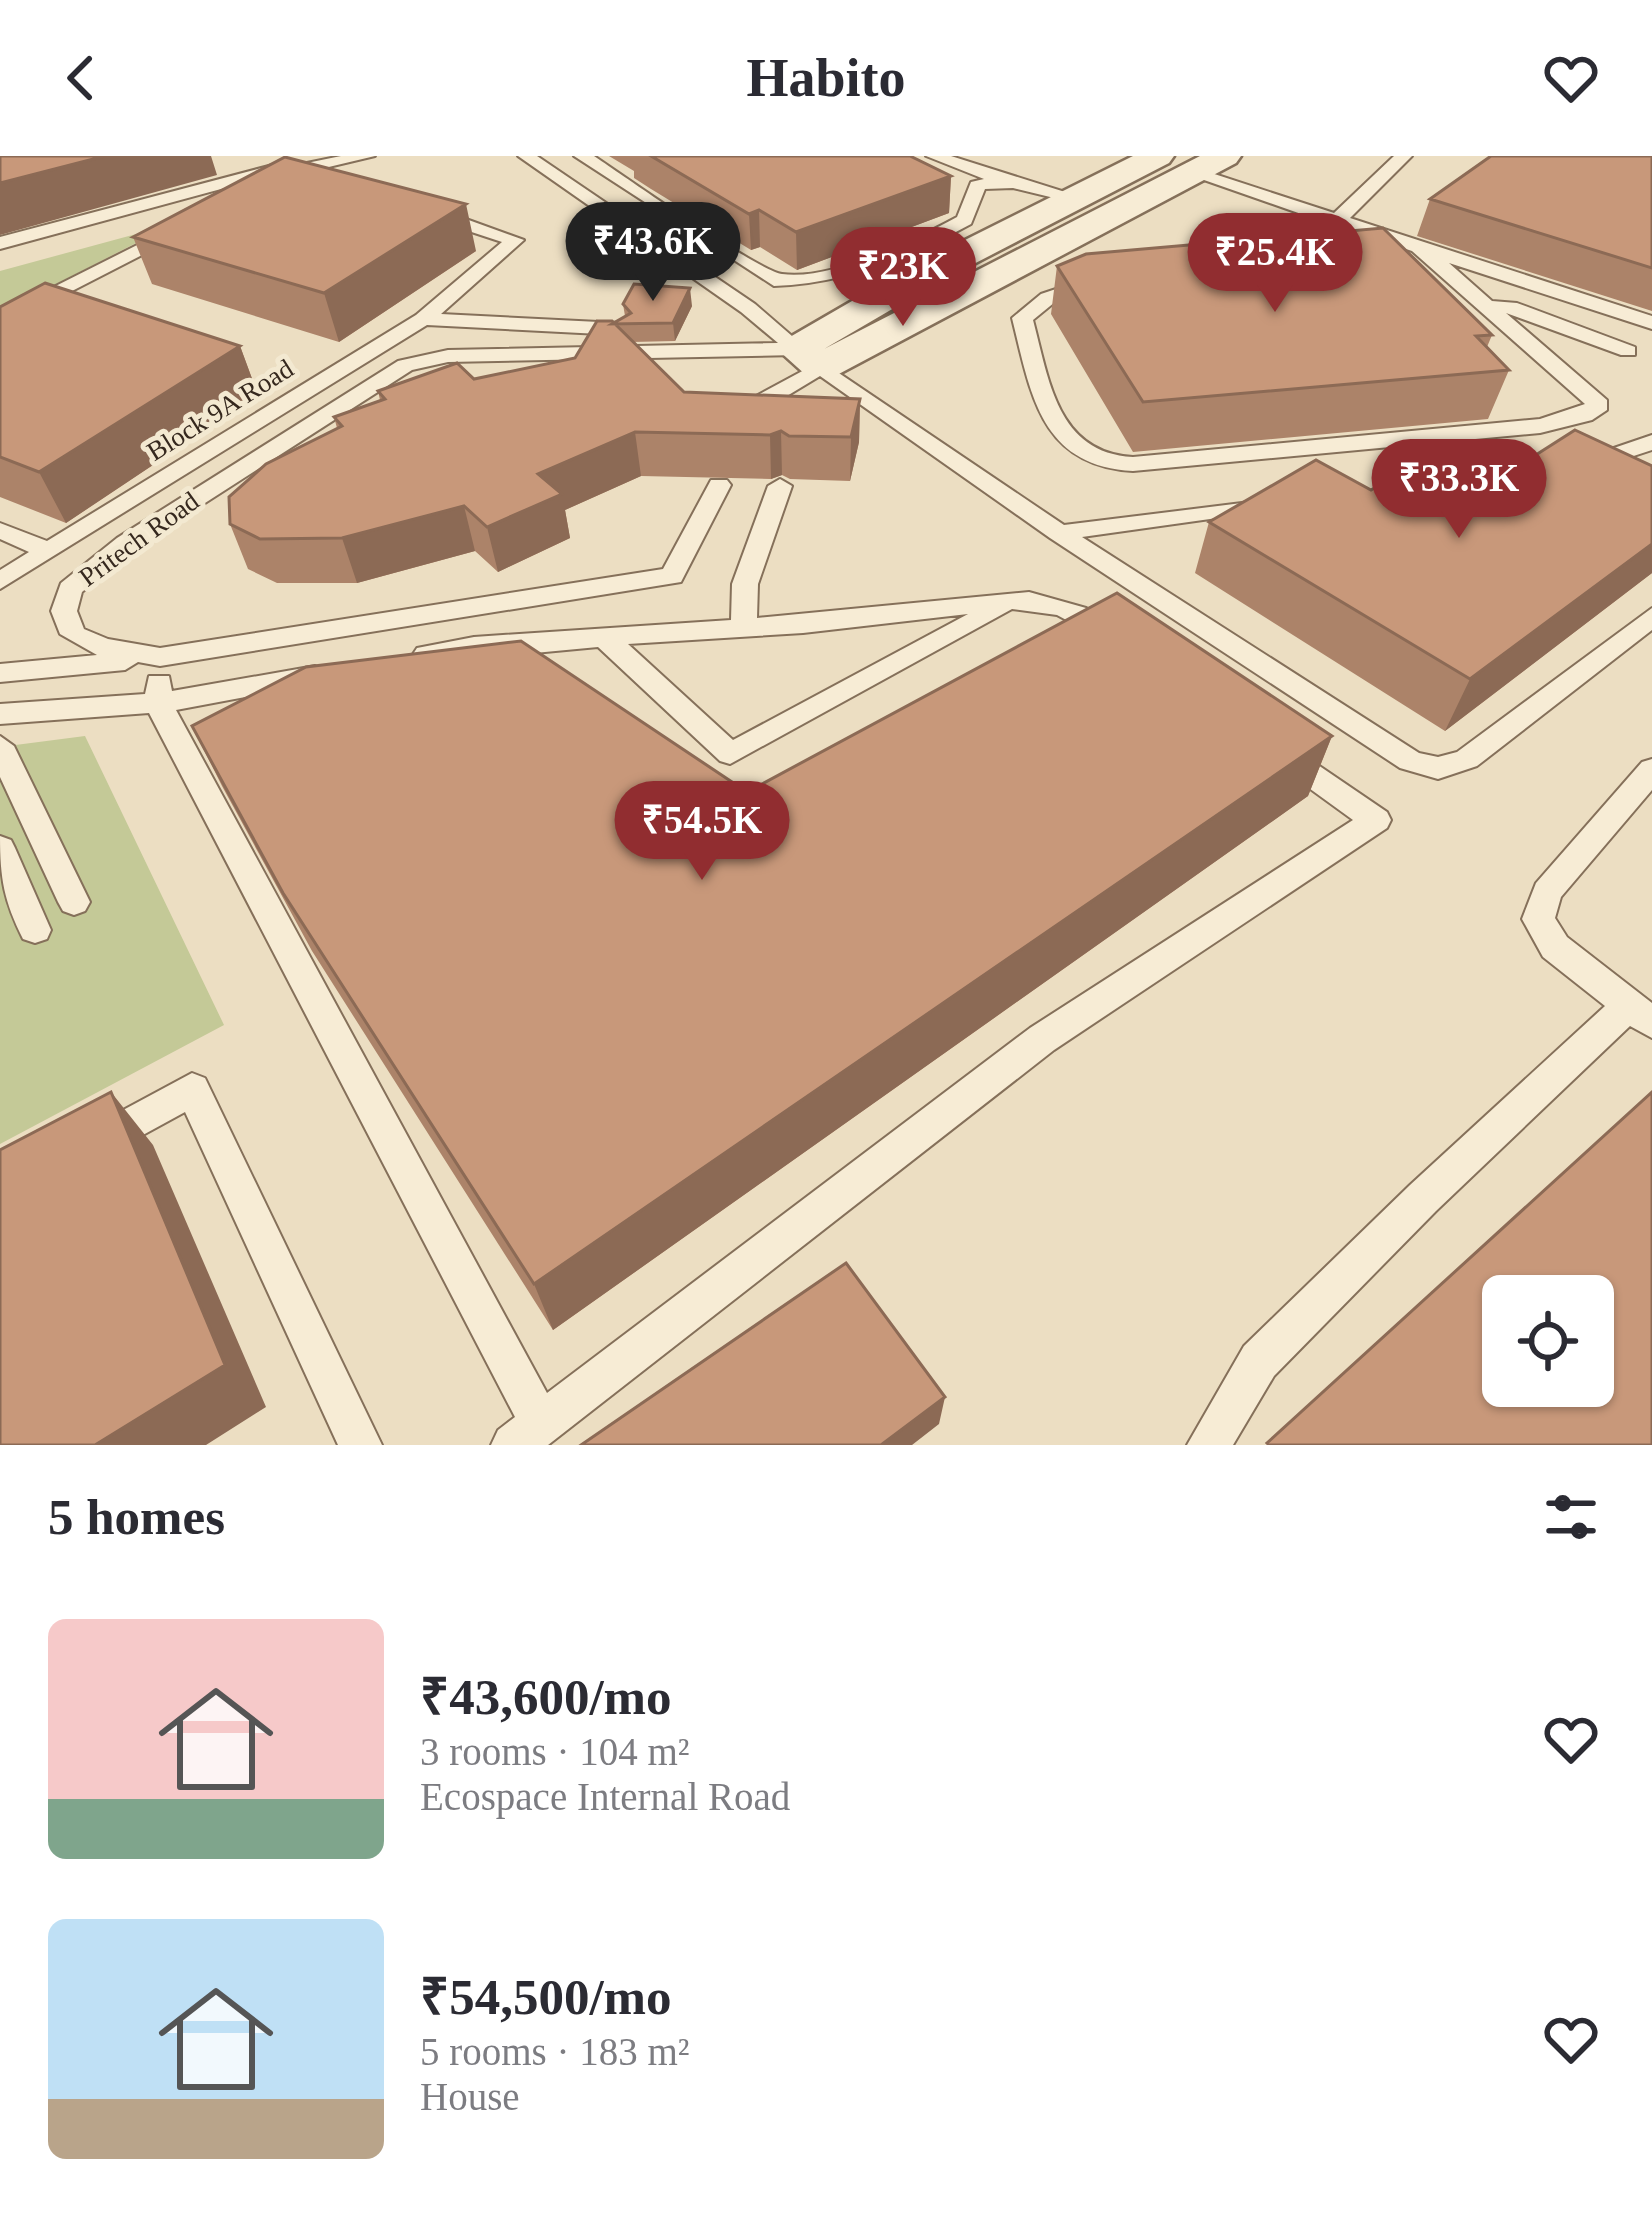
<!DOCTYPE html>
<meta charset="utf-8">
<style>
body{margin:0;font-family:Georgia,serif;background:#f2f2f3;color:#2b2b33;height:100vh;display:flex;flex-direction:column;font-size:45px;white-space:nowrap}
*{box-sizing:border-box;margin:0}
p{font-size:39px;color:#7c7c81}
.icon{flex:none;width:66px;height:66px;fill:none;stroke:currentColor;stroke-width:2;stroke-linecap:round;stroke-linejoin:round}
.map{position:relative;height:1289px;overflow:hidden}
.panel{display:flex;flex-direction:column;background:#fff;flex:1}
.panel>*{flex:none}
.controls{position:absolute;left:1482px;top:1119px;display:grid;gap:24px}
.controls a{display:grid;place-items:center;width:132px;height:132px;border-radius:18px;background:#fff;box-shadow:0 3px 9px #0004;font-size:60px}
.price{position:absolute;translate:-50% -102px;padding:0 27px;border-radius:42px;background:#912d30;color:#fff;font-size:39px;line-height:78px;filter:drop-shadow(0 3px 6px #0008)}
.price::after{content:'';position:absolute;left:50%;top:72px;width:36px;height:27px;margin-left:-18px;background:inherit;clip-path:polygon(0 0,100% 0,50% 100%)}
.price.selected{background:#222;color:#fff}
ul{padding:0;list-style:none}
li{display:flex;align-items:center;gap:36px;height:300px;padding:0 48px}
li span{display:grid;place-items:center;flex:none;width:336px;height:240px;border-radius:18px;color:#555}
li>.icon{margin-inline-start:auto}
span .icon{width:144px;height:144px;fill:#fffc;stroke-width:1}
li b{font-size:51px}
h2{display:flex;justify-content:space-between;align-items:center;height:144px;padding:0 48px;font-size:51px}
header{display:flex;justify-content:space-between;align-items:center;height:156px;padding:0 48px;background:#fff;font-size:54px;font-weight:700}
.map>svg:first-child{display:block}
.green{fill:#c4c997}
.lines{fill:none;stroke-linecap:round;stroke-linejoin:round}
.service-casing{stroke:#85705a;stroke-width:4}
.minor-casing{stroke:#85705a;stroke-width:5}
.service{fill:#f7ecd5;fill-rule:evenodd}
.minor{fill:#f7ecd5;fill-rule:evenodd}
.wall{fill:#ac8369}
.shaded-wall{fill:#8c6a55}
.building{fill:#c8987a;stroke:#8c6a55;stroke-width:3;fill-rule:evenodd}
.labels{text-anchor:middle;stroke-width:10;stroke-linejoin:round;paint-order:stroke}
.far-street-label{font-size:27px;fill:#35281e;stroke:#f3e9d1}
</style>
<header><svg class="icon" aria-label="back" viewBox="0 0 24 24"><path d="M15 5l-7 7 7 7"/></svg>Habito<svg class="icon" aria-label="heart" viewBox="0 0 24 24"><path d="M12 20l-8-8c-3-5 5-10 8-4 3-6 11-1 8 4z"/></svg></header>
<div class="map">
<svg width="1652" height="1289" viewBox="0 0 1652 1289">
<rect width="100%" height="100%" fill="#ecdec2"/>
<path class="green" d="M173,68L0,157V115Z
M85,580L224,869L0,988V591Z"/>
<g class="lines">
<g class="service-casing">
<path id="service" d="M341,0H375L295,19L287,15L0,93V81L284,6L292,10Z
M518,0H537L755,148L807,193L797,199L448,206L412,214L135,392L82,436L77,455L84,473L108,483L160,492L663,413L711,324H727L731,329L681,426L160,510L138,506L125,514L0,526V508L97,499L60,478L51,455L61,427L117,382L398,205L448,194L778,187L741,156Z
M574,0H594C624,20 758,115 782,118C831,125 914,84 957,61L971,26L984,23L926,0H951L1084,42L1075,47L1013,32L985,33L971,68C911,101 844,128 774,130Z
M1394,0H1412L1350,62L1652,160V173L1449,107L1492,145L1517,147L1635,191V199H1621L1506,157L1607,244V254L1592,264L1540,277L1133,315C1040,310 1031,238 1012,162L1041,138L1089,122L1096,124V132L1055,146L1033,164C1049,224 1057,297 1133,301L1540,263L1585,248L1412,95L1340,71L1309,91L1277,98V90L1324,66L1184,17L1199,13L1334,57Z
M429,54H441L524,84L441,158L619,167L629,173L619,179L427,169L0,433V414L29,396L0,383V367L47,385L416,159L502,86L429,62Z
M165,75L181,79L0,172V158Z
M821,205L1064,369L1275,343V353L1267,355L1082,381L1419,597L1438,601L1457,596L1652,452V474L1477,610L1438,623L1400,612L1050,382L820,220L762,255L754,272H738L735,267L745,246Z
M1652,279V294L1609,308L1469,327L1457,320L1469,313L1605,295Z
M780,323L792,330L758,428L757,462L1029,436L1086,452L1124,479L1111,488L1057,459L1012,453L730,608L720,605L598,491L427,507L413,498L417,492L474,481L731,464L732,428L768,330ZM968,458L733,584L628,488L803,477Z
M315,510L329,519L325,526L176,554L547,1237L1030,872L1353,664L1273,606L1268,599L1273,592H1293L1387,656L1391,664L1387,672L1054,894L548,1289H491L498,1274L515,1261L149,557L0,568V548L145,538L149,520H169L172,535Z
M0,580L14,590L90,746L85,755L74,759L63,755L58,746L0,621Z
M1652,603V634L1561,741L1555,762L1567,781L1652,847V882L1630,870L1436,1055L1274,1220L1233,1289H1187L1244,1190L1410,1029L1605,850L1543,801L1522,763L1536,727L1642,606Z
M0,680L11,684L15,692L51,774L47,783L35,787L23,783C4,745 0,723 0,680Z
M192,917L205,922L382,1289H338L185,956L99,1003L86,998L81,986L86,974Z"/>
</g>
<g class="minor-casing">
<path id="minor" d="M1133,0H1174L1169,7L935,128L824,193L1200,0H1241L1236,7L835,220H807L777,193L783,185L909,112Z"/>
</g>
<use href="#service" class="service"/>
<use href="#minor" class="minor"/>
</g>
<path class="wall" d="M609,0H910L951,20L949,57L797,114L760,91L751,94L651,33L634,22V15Z
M1652,0V155L1417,80L1430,43Z
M133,81L476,95L339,186L152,128Z
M1057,110L1492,179L1487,191L1509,214L1488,263L1133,296L1051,158Z
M623,148L692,150L675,185L632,186L684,236L860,243L859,286L850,325L790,323L782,319L771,323L641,320L565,354L570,382L498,416L475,395L357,427H277L248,413L230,368L337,272L334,261L380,244L378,235L474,223L575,202L614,167L625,160Z
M0,151L240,190L258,239L66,367L0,341Z
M1652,310V417L1445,575L1195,417L1209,366L1371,334L1509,316Z
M192,570L747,636L1332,580L1308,640L553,1174L312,795L222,630Z"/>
<path class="shaded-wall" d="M105,0H211L217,19L0,79V27Z
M951,20L949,57L797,114L796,76Z
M466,48L476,95L339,186L324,137Z
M759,54L760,91L751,94L749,58Z
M690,132L692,150L675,185L673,167Z
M240,190L258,239L66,367L39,316Z
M860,243L859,286L850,325L851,281Z
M781,275L782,319L771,323L770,279Z
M635,276L641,320L565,354L570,382L498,416L487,371L538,318Z
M464,350L475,395L357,427L342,382Z
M1652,388V417L1445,575L1470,523Z
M1332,580L1308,640L553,1174L534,1128Z
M111,936L153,989L266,1251L206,1289H95Z
M945,1241L939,1268L912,1289H881Z"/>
<path class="building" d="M0,0H105L0,27Z
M651,0H910L951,20L796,76L759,54L749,58Z
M1491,0H1652V112L1430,43Z
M285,1L466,48L324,137L133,81Z
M1383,72L1492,179L1476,180L1509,214L1143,246L1057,110L1086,98Z
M45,127L240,190L39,316L0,301V151Z
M634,128L690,132L673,167L612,168L631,157L623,148Z
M597,165H612L684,236L860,243L851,281L789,280L781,275L770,279L635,276L538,318L562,338L487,371L464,350L342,382L260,383L230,368L229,341L266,308L342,270L334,261L385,243L378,235L457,207L474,223L575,202Z
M1575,274L1652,310V388L1470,523L1209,366L1316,304L1371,334L1449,287L1509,316Z
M1117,437L1332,580L534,1128L283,737L192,570L306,511L521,485L747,636Z
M111,936L225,1209L95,1289H0V994Z
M1652,936V1289H1269L1267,1287ZM1503,1140H1593V1230H1503Z
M846,1107L945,1241L881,1289H581Z"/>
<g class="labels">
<g class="far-street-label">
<text transform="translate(220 254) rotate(-32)" y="9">Block 9A Road</text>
<text transform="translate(139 383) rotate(-36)" y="9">Pritech Road</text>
</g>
</g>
</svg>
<div class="controls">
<a><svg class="icon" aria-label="locate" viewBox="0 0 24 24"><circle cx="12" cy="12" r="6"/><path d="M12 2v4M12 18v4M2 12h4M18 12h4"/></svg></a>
</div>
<b class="price selected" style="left:653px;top:148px">₹43.6K</b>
<b class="price" style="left:1275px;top:159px">₹25.4K</b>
<b class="price" style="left:903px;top:173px">₹23K</b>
<b class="price" style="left:1459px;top:385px">₹33.3K</b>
<b class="price" style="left:702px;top:727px">₹54.5K</b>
</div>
<section class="panel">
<h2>5 homes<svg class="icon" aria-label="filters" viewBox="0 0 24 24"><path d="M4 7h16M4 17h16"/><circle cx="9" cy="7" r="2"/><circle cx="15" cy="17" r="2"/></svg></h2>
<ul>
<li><span style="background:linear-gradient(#f6c9c9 75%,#7fa58c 0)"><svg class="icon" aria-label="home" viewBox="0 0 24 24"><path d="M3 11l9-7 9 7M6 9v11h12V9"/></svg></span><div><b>₹43,600/mo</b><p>3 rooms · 104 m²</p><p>Ecospace Internal Road</p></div><svg class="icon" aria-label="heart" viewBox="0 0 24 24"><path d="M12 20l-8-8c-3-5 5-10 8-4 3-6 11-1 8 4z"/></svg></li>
<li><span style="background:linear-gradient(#bfe0f5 75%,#b9a48a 0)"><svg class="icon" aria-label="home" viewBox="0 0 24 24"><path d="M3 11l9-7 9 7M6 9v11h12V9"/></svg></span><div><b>₹54,500/mo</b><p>5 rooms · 183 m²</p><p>House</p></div><svg class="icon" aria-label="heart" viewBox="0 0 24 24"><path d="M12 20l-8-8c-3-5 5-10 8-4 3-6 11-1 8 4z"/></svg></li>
</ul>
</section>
